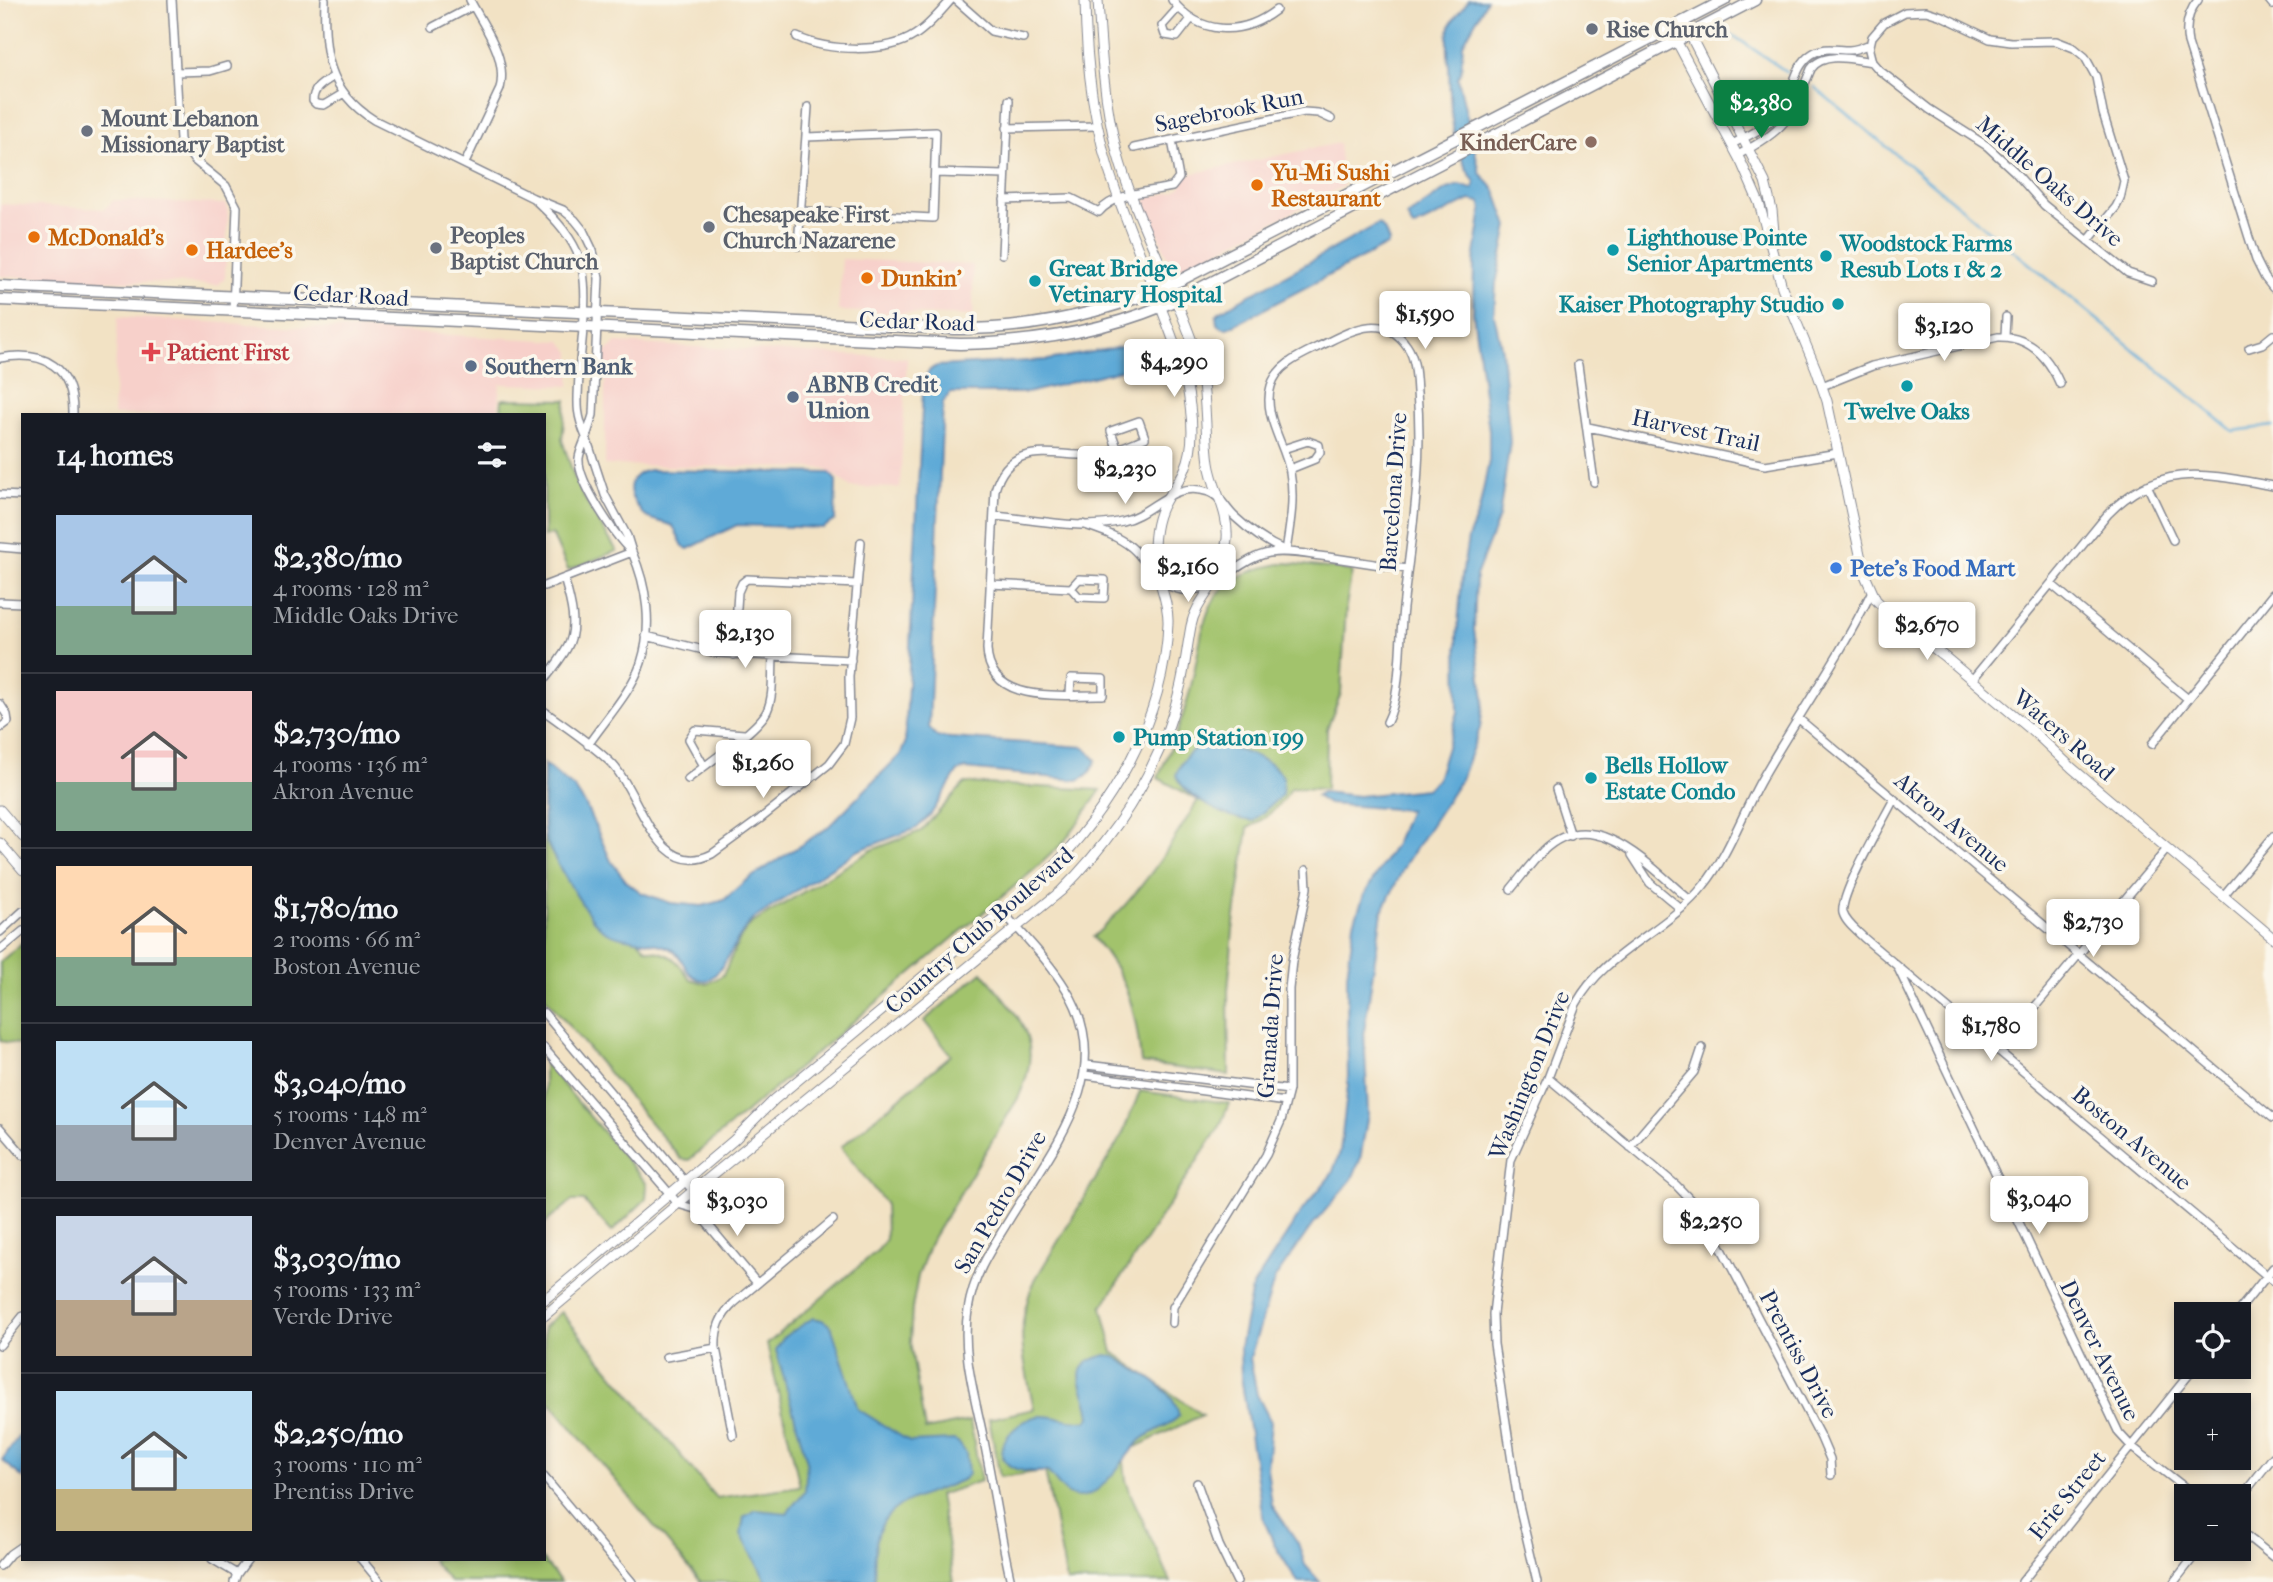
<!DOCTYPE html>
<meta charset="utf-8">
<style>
body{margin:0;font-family:"IM FELL French Canon",serif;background:#242831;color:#f1f3f6;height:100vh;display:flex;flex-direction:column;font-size:26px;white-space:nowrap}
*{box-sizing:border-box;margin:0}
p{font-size:23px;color:#9ea1a6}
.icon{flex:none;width:38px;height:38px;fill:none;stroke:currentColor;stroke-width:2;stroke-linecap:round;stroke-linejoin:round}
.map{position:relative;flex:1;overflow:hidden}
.side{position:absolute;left:21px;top:413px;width:525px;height:1148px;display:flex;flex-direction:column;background:#171b24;border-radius:0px;box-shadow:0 4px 10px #0003}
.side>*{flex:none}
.buttons{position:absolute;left:2174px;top:1302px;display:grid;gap:14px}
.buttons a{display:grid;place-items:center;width:77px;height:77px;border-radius:0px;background:#171b24;box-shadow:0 4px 10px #0003;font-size:35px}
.price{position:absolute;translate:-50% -60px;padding:0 16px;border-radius:7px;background:#fff;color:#222;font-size:23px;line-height:46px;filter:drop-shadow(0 2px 4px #0008)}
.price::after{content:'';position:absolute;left:50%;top:42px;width:21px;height:16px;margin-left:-10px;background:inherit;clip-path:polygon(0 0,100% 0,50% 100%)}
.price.selected{background:#0b8043;color:#fff}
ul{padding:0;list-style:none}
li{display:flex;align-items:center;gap:21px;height:175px;padding:0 35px}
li+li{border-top:2px solid #363941}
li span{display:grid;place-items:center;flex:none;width:196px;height:140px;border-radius:0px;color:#555}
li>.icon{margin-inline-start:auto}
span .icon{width:84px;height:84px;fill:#fffc;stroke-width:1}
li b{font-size:30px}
h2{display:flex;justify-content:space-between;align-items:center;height:84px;padding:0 35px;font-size:30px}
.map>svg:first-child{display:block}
.built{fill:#f7d0ca}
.green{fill:#a2c36c;stroke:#5e7965;stroke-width:2}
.water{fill:#5faad7;stroke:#3d6c9a;stroke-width:2}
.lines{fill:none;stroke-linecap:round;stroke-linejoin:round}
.stream{stroke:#5faad7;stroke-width:2.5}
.minor-casing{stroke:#868891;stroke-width:10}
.tertiary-casing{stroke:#868891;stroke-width:11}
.primary-casing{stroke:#868891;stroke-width:13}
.minor{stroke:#fff;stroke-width:7}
.tertiary{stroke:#fff;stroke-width:9}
.primary{stroke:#fff;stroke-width:10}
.worship-dot{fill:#6b7280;stroke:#fbf7ec;stroke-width:2.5}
.education-dot{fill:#8d6e63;stroke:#fbf7ec;stroke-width:2.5}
.food-dot{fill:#e8710a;stroke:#fbf7ec;stroke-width:2.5}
.culture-dot{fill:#0f9aa8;stroke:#fbf7ec;stroke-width:2.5}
.health-dot{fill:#e0444e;stroke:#fbf7ec;stroke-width:2.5}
.service-dot{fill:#5c6f8a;stroke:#fbf7ec;stroke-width:2.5}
.shop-dot{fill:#3f7fe0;stroke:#fbf7ec;stroke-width:2.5}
.labels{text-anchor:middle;stroke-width:7;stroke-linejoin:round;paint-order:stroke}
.worship-label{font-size:23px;font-weight:bold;fill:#5b616d;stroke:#fbf7ec;text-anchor:start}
.street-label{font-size:23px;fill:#1b2f5e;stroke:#fbf7ec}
.education-label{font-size:23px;font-weight:bold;fill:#785e54;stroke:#fbf7ec;text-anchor:end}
.food-label{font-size:23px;font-weight:bold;fill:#c56008;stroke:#fbf7ec;text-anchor:start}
.culture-label{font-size:23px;font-weight:bold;fill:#0d838f;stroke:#fbf7ec;text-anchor:start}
.health-label{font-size:23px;font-weight:bold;fill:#be3a42;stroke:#fbf7ec;text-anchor:start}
.service-label{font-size:23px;font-weight:bold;fill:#4e5e75;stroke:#fbf7ec;text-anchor:start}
.shop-label{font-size:23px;font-weight:bold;fill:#366cbe;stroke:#fbf7ec;text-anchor:start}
</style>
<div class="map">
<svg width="2273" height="1582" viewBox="0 0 2273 1582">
<rect width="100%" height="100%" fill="#fbf7ec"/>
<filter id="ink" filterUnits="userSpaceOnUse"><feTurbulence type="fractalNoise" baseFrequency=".0143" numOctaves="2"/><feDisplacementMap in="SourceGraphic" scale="14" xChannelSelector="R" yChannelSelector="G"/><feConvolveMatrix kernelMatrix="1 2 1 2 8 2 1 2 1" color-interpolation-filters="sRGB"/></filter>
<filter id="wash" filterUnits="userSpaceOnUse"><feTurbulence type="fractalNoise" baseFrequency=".00686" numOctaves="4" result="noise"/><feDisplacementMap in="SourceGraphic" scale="28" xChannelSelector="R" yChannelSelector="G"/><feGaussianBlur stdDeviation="1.57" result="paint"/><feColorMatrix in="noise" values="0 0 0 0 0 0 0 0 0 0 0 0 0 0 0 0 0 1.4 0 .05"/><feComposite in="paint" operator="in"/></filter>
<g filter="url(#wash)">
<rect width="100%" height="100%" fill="#f2e2c4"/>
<path class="built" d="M1339,143L1343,186L1184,268L1170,264L1146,204L1147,198L1172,192L1181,187L1185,175Z
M114,200L226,204L228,214L225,278L218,285L0,276V204L104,209Z
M842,259L973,265V316L838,311Z
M118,317L561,341L571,352L570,386L500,384L498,415H113Z
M616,343L907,358L900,488L851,487L824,468L605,465V353Z"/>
<path class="green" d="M502,399L566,400L562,440L576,482L591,510L617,551L568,570L552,534L544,537V415H501Z
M1287,563L1352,571L1346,606L1341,693L1327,729L1326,789L1291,788C1281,805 1265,819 1248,828L1233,930L1228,991L1229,1075L1141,1063C1136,1010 1129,979 1093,937C1140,895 1166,854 1198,800L1158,778C1169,751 1181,726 1188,698C1208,626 1193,575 1287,563Z
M965,783L1101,790L1064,842L1035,869L689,1160L681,1159L544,996V835L646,949C672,954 675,957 690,979L707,984L723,975L741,937L751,924L872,850L921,831Z
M23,942V1045L0,1041V962Z
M982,972C1018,1016 1047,1039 1018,1098L930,1243L918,1276L912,1308L910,1342L925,1430L970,1421L981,1481L939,1495L954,1582H701L544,1395V1327L561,1312L716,1498L800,1486L767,1344L878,1250L886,1239L885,1203L841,1147L951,1055L924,1021Z
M544,1062L647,1184L646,1199L612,1232L584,1201H572L544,1224Z
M1140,1091L1229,1103L1220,1126L1102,1307L1113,1352L1202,1415L1123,1453L1126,1480L1131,1495L1171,1582H1067L1045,1471L1000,1477L989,1419L1034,1409C1024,1359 1013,1329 1035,1280L1122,1135Z
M431,1559H542L561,1582H450Z"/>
<path class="water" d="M1469,0H1487L1463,44L1461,72L1458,78L1480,173L1495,190L1508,226L1496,284L1494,314L1502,351L1510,442L1499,517L1476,576L1474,630L1484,698L1480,728L1461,779L1406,863L1382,912L1364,1031L1368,1114L1360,1160L1352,1179L1311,1227L1275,1278L1250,1358L1257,1395L1271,1422L1267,1468L1272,1505L1298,1543L1305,1565L1320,1582H1298L1275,1546L1263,1518L1241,1376L1240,1347L1252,1288L1303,1209L1332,1174L1340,1152L1348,1085L1347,975L1354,923L1364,895L1395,844L1409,810L1328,804L1316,796L1322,792L1359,796L1426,789L1437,779L1458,712L1457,637L1462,576L1468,538L1479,511L1489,461V430L1473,313L1474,261L1482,209L1480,202L1470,200L1413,228L1407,216L1445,190L1459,185L1473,189L1475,182C1450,150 1450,105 1449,66C1448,54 1446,39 1450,27C1453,17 1463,8 1469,0Z
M1378,224C1385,227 1386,235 1389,242L1387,245L1228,328H1224L1217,324L1216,316L1219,312Z
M1131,345L1138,347L1140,353L1133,367L1027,393H950L943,403L929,727L937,737L1084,747L1096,760C1092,770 1088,777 1077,780L966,769L958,771L931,814L917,828L857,851L752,920C734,939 729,966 707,981C681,978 688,958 669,948C648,938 622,942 602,929C590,921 546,848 544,834C542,811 544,787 544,764L575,789L586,806L611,861L627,882L642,893L671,903L702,906L724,900L744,882L827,828L900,755L905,744L923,389C925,378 926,370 937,366L1048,360Z
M650,470L830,473L836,481L835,520L823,528L737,525L688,549L683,546L673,526C664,521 653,522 645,516C642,514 640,510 638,507C625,491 628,474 650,470Z
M1207,744C1230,747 1270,756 1283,777L1282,795L1253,821C1228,819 1186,799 1176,775C1182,760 1189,749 1207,744Z
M813,1318L822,1320L831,1326L858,1409L910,1442L954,1440L958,1442L966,1453L968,1474L964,1479C901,1508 870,1498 875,1582H767L741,1534L744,1517L756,1510L787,1513L805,1491L807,1461L776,1350L784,1337Z
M1106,1355L1115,1357C1137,1371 1175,1388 1179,1416C1168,1428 1149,1431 1138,1443C1123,1457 1095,1512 1067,1493C1060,1488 1054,1478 1048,1472C1036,1471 1020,1473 1010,1466C986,1449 1020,1418 1039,1416C1053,1415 1071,1422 1087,1421L1090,1417C1088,1388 1061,1366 1106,1355Z
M23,1430V1478L2,1460Z"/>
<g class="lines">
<path class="stream" d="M1725,30L1787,72
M1814,87L2233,431L2273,426"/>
</g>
</g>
<g filter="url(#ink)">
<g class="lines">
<g class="minor-casing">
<path id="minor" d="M172,0L180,140L194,160L226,186L237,207L233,310
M325,0C323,50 327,91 374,120L533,198L563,210L575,220L583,230L593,251L599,278L593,415L586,437C575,410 578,403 579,374C581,339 592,283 577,252C567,230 550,214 533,198
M956,0L991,31L1023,38
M1172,0C1199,35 1241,37 1276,10
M2198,0C2187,13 2185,27 2188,43L2256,260L2265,278L2273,288
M2269,0L2273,5
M1178,8L1162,26L1165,35L1177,37L1191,19
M433,27L473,6
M797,37C827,51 886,54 915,35C929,26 940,12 951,0
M176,72L210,71L227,66
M334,76C324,83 313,87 313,101L316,104L324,105L344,93
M1007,128L1097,126
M1732,144C1750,135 1768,127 1781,110C1794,93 1793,66 1812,54C1824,46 1835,50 1849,50C1856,50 1863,47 1870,44
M1134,148L1304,112L1318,113L1331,119
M1738,155C1788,127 1790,120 1811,69C1823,51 1853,59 1872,62
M465,163L500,89C508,57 484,27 470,0
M935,173L1005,175
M1004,200L1071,198L1099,212C1114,193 1149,192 1172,187L1179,178L1172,140
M801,211L933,218L936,132L806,137
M2088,241L2116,207L2120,199L2124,181L2103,113L2096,77L2085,57L2074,48L2056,41L2011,42L1990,39L1942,16L1926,11L1905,12L1884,23L1872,37L1869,50L1872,62L1879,70L1929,109L1987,146L2014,171L2044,205L2128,273L2152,281
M798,246L808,107
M1002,254L1009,100
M1393,332L1412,302
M2005,336L2006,317
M2249,348L2262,344L2273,335
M0,358C45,350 74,367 73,415
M1578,365L1594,482
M1822,386L1872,366L1998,337C2029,336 2048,356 2060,384
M1588,427L1765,465L1838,453
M586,437L605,495L627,536L632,552C615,536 577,481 579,458C580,451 584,443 586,437Z
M1283,449L1308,441L1319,445L1320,452L1315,459L1290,469
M2147,485L2173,540
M0,495L23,496
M994,516C1035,519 1081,531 1122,521C1154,514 1172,479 1209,492C1221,496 1226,509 1235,517C1250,531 1265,542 1284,550
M1082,524C1099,530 1116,535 1131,547C1150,563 1154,585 1182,590C1216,594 1237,559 1269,553C1289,550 1308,555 1328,557C1354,561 1381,565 1407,569
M0,547L23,549
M1286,551C1290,525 1295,499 1290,472C1285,444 1262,415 1271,386C1278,362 1307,353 1328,342C1356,328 1385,314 1407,346C1416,359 1416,377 1417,392C1424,465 1411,536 1403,608C1399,642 1402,693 1387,722
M990,584L1071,588L1079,597L1104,598L1105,580L1079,579L1071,588
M2051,584L2188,699
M544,586L632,552C647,586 653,627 641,663C632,691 604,721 588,745
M0,602L23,603
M646,636L716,653L851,660
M734,655L738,592L742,583L747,579L857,584
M544,680C552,670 561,659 567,648C579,628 570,599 564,578
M1972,680L2108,514C2160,461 2207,474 2273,486
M1070,694L1071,678L1103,679V695C1063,694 989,706 987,649L995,490C1010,438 1054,457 1093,455C1110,454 1129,444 1145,438L1139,421L1111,431L1117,448
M0,704L7,715L8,722L0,728
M544,711C567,728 594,745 613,765C639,792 657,882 712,854L760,819L829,764L844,744L850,718L849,677L861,542
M1799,719L2273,1118
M2152,744L2273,594
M704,766L689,739L695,730L744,734
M688,779C706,764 758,730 767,711C774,696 772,674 773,657
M1556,789L1571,836
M1894,799C1884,819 1839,895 1843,913C1846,923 1857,931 1864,938L2273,1281
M1632,855L1650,883L1681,909
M1511,889C1521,877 1531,863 1543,851C1594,801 1651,868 1690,900
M2223,896L2273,837
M1002,911C1024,936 1049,961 1066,989C1119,1073 1052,1149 1009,1220C991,1249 973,1276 968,1310C961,1352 975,1396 983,1436C993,1485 1000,1534 1011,1582
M0,932L23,911
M0,950L23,931
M1898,968L2119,1433L2131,1446L2196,1496
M544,1013L693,1191L695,1209
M544,1048L670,1194L678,1204L695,1209L757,1283
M1998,1051L2167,849
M1087,1065L1289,1090
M1085,1075L1286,1102
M1548,1078L1676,1185L1700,1210L1712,1230L1821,1438L1830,1459L1831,1475
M0,1128L23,1155
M1630,1147L1694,1072L1702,1048
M2236,1314L2273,1268
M1172,1323L1173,1307L1266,1155L1281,1121L1289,1090V989L1292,961L1307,888L1306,870
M0,1345L23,1316
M666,1357L716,1348
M733,1435L716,1348C715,1329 720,1316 734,1303L833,1220
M544,1477L632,1582
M1197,1483L1219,1545L1237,1582
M2238,1501L2273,1457
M2238,1529L2273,1557
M212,1559L237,1574
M361,1559L380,1582
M0,1566L10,1554L23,1545
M234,1582L237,1574L248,1559
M1537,1582L1518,1501L1494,1344L1493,1314L1511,1160L1548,1078L1576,1004C1605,951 1667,932 1704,885C1726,859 1743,813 1760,782C1796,718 1839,659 1871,593
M2022,1582L2195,1367
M2174,1582L2200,1549"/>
</g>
<g class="tertiary-casing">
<path id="tertiary" d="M1683,21L1765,182L1772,210L1775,243
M1670,29L1742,164L1759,203L1782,287L1816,369L1827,401L1864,573L1876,600L1894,618L1945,657L2035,733L2072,768L2273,938
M0,810L23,837
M0,843L23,870
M544,1300L734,1140L774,1100L1042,878C1110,812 1165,720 1168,623C1169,598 1154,576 1154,551C1154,533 1157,515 1166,500C1172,489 1181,480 1185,469C1194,449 1193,427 1190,406C1186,370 1173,339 1160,305C1146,269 1131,233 1118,197C1094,133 1086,68 1085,0
M544,1316L693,1191L1061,891C1118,834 1161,767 1180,688C1185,668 1187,647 1191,626C1194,610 1204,598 1213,584C1220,572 1225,554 1227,539C1229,511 1213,490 1209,463C1204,426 1208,390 1196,353C1174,285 1136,221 1117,152C1104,102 1101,51 1098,0"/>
</g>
<g class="primary-casing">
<path id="primary" d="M0,286L953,329C1034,330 1108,313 1181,280L1725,0
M0,300L960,344C1038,343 1113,330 1183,297L1755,0"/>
</g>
<use href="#minor" class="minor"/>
<use href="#tertiary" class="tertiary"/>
<use href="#primary" class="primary"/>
</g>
</g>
<g class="worship-dot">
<circle cx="1592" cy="29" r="7"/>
<circle cx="87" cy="131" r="7"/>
<circle cx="709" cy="227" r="7"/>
<circle cx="436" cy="248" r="7"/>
</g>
<circle class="education-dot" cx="1591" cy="142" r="7"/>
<g class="food-dot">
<circle cx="1257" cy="185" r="7"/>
<circle cx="34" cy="237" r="7"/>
<circle cx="192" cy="250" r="7"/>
<circle cx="867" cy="278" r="7"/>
</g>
<g class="culture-dot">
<circle cx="1613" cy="250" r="7"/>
<circle cx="1826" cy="256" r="7"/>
<circle cx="1035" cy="281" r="7"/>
<circle cx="1838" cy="304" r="7"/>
<circle cx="1907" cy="386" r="7"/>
<circle cx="1119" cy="737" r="7"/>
<circle cx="1591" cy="778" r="7"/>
</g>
<path class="health-dot" d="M147.5 341.5h7v7h7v7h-7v7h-7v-7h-7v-7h7z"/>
<g class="service-dot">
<circle cx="471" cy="366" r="7"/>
<circle cx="793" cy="397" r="7"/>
</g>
<circle class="shop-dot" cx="1836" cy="568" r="7"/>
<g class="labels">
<g class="worship-label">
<text x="1606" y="37">Rise Church</text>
<text x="101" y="126">Mount Lebanon<tspan x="101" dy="26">Missionary Baptist</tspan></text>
<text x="723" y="222">Chesapeake First<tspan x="723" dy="26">Church Nazarene</tspan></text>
<text x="450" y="243">Peoples<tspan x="450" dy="26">Baptist Church</tspan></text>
</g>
<g class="street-label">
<text transform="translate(1229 110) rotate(-11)" y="8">Sagebrook Run</text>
<text transform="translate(2050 181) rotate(41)" y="8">Middle Oaks Drive</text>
<text transform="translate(351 295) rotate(3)" y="8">Cedar Road</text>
<text transform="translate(917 321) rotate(2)" y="8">Cedar Road</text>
<text transform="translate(1696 430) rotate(12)" y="8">Harvest Trail</text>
<text transform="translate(1393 492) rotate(-86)" y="8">Barcelona Drive</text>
<text transform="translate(2064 735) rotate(41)" y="8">Waters Road</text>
<text transform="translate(1952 822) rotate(40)" y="8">Akron Avenue</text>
<text transform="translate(979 930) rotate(-41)" y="8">Country Club Boulevard</text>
<text transform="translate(1270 1026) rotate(-86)" y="8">Granada Drive</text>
<text transform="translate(1529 1075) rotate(-68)" y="8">Washington Drive</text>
<text transform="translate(2132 1138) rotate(40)" y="8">Boston Avenue</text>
<text transform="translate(1000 1202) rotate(-60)" y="8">San Pedro Drive</text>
<text transform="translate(2100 1350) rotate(64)" y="8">Denver Avenue</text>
<text transform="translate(1799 1354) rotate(62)" y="8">Prentiss Drive</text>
<text transform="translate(2067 1495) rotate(-51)" y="8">Erie Street</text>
</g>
<g class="education-label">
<text x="1577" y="150">KinderCare</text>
</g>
<g class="food-label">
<text x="1271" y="180">Yu-Mi Sushi<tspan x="1271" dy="26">Restaurant</tspan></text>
<text x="48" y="245">McDonald's</text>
<text x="206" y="258">Hardee's</text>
<text x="881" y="286">Dunkin'</text>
</g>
<g class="culture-label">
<text x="1627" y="245">Lighthouse Pointe<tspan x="1627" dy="26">Senior Apartments</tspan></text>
<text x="1840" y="251">Woodstock Farms<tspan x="1840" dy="26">Resub Lots 1 &amp; 2</tspan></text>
<text x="1049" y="276">Great Bridge<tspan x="1049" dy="26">Vetinary Hospital</tspan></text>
<text x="1824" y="312" text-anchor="end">Kaiser Photography Studio</text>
<text x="1907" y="419" text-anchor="middle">Twelve Oaks</text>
<text x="1133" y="745">Pump Station 199</text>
<text x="1605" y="773">Bells Hollow<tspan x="1605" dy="26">Estate Condo</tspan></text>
</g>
<g class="health-label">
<text x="167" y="360">Patient First</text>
</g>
<g class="service-label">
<text x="485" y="374">Southern Bank</text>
<text x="807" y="392">ABNB Credit<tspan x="807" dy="26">Union</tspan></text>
</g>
<g class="shop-label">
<text x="1850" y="576">Pete's Food Mart</text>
</g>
</g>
</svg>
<div class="buttons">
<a><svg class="icon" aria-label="locate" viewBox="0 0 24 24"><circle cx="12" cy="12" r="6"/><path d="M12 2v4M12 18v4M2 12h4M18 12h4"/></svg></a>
<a>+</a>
<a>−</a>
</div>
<b class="price selected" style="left:1761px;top:140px">$2,380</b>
<b class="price" style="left:1425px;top:351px">$1,590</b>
<b class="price" style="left:1944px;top:363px">$3,120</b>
<b class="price" style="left:1174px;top:399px">$4,290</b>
<b class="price" style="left:1125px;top:506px">$2,230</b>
<b class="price" style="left:1188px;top:604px">$2,160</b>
<b class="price" style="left:1927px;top:662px">$2,670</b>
<b class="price" style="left:745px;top:670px">$2,130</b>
<b class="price" style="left:763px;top:800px">$1,260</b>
<b class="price" style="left:2093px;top:959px">$2,730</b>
<b class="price" style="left:1991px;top:1063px">$1,780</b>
<b class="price" style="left:2039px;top:1236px">$3,040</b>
<b class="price" style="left:737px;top:1238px">$3,030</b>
<b class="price" style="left:1711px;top:1258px">$2,250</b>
<section class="side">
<h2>14 homes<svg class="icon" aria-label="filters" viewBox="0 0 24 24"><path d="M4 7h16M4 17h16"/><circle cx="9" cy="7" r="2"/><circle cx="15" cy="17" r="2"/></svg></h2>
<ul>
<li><span style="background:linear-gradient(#a9c7e8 65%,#7fa58c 0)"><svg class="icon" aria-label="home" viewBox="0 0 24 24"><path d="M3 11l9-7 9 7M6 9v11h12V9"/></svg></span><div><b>$2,380/mo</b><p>4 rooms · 128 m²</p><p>Middle Oaks Drive</p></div></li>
<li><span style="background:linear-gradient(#f6c9c9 65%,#7fa58c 0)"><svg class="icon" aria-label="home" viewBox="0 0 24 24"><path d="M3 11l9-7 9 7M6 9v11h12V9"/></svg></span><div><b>$2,730/mo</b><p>4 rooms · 136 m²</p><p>Akron Avenue</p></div></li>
<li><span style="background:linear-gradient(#ffd9b3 65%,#7fa58c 0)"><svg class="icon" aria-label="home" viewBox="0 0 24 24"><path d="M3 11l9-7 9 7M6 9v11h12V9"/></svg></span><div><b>$1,780/mo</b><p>2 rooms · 66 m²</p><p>Boston Avenue</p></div></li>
<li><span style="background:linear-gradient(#bfe0f5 60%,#9aa5b1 0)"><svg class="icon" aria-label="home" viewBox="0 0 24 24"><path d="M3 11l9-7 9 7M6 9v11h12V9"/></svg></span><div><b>$3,040/mo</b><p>5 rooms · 148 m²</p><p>Denver Avenue</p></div></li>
<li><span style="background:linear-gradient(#c9d6e8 60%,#b9a48a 0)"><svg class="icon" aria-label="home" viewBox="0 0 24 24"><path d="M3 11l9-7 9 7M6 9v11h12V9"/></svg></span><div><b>$3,030/mo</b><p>5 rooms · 133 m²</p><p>Verde Drive</p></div></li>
<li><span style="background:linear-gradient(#bfe0f5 70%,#c2b280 0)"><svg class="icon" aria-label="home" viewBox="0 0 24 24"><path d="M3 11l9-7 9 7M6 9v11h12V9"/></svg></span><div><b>$2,250/mo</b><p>3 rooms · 110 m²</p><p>Prentiss Drive</p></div></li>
</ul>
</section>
</div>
